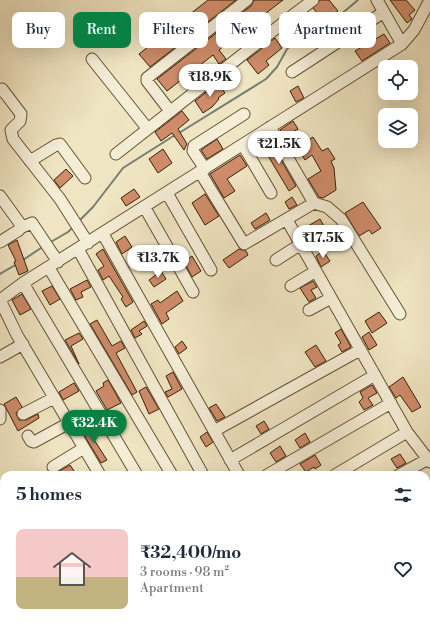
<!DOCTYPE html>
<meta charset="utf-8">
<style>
body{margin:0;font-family:"Libre Bodoni",serif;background:#f2f2f3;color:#1f2937;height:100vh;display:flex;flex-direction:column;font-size:15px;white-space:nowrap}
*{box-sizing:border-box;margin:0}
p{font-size:13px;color:#747a83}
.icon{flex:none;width:22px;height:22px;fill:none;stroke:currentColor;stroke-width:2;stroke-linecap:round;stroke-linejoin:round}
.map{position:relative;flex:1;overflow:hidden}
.panel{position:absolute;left:0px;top:471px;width:430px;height:156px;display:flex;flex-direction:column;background:#fff;border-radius:12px 12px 0 0;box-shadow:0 4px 16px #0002}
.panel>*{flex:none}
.top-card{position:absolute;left:12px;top:12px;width:406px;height:36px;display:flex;gap:8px}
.controls{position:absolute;left:378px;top:60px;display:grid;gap:8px}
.controls a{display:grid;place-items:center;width:40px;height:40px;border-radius:8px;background:#fff;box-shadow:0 4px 16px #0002;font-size:20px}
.price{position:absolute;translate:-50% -34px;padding:0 9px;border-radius:14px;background:#fff;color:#222;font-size:13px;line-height:26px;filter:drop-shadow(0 1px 2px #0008)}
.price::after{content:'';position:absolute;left:50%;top:24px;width:12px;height:9px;margin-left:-6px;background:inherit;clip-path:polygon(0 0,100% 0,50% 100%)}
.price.selected{background:#0b8043;color:#fff}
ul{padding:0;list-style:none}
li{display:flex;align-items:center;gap:12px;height:100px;padding:0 16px}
li span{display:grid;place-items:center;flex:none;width:112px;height:80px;border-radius:8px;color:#555}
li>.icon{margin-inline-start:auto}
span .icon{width:48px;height:48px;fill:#fffc;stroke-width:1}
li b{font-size:17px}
h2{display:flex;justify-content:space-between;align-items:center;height:48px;padding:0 16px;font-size:17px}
.tag{padding:0 14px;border-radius:8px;background:#fff;box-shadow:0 4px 16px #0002;font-size:14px;line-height:36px}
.tag.selected{background:#0b8043;color:#fff}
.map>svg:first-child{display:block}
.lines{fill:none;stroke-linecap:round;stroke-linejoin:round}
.stream{stroke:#767e74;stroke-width:2}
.building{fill:#cf8c6a;stroke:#372104}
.minor-casing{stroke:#655234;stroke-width:13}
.minor{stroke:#f5eed7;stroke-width:11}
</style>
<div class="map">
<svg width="430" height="627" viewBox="0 0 430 627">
<rect width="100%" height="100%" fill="#f0e5c2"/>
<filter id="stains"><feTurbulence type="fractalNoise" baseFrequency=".005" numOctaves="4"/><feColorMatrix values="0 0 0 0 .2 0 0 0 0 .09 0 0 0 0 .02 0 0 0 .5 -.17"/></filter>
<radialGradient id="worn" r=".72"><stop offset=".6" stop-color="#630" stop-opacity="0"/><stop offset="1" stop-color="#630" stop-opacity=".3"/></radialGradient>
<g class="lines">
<path class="stream" d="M303,36L327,26L358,0
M179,133L266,79L277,67L287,49L299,39
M78,222L93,207L123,168L175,135
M49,243L68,232L74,226
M23,260L44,246
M0,274L17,264"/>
</g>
<path class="building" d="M208,0H236L150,67L139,54Z
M254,0H283L257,20L264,29L254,37L247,28L219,50L226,59L219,64L213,55L167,91L157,79L251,6Z
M320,0H329L338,11L324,21L313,8Z
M390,0H406L415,10L409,15L412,19L407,23Z
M384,34L390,43L362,61L355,51Z
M275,38L282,48L266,61L269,65L258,74L247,60Z
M218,83L225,93L218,98L219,99L212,107L203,113L195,101Z
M298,86L304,98L296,102L290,91Z
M182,111L189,120L178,129L187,144L184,150L172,133L161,141L155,132Z
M293,121L298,129L284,137L280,130Z
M268,137L296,186L289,191L264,149L268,147L263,140Z
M313,137L322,151L328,148L335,159L331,161L334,168L336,190L323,198L319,197L308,179L321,171L312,155L305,160L297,147Z
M217,139L223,149L207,159L201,150Z
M163,149L172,163L158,173L149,159Z
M240,155L247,166L227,179L235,191L224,198L210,174Z
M66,169L73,176L60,188L54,180Z
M134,189L140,197L126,206L121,198Z
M205,194L219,216L205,225L192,203Z
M292,197L297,205L289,209L285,202Z
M363,202L381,228L372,234L369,230L359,236L345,213Z
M266,213L270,220L255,229L251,223Z
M320,219L324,226L305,237L301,230Z
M125,236L132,247L122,254L116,242Z
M17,240L28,271L19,275L14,262L16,261L8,245Z
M103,249L133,302L126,307L121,299L123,297L109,276L103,280L98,270L104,266L96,254Z
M239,249L246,251L248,255L229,268L223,260Z
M323,251L330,261L321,267L316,256Z
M192,256L201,271L192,277L184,262Z
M161,271L166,279L154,287L149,280Z
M87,280L91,287L81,292L83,297L76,300L70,289Z
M313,281L317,287L311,290L316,298L309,302L300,288Z
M52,286L60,299L50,305L42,291Z
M177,291L183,301L166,313L169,319L162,324L151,304L158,300L160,303Z
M22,294L31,309L20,315L12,300Z
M379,312L387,323L372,333L365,321Z
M97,320L112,346L121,341L125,348L116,353L137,392L132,395L90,324Z
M144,321L147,326L139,331L142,334L135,338L131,330Z
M341,329L351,347L342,352L338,345L341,343L335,333Z
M369,332L377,345L369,350L362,337Z
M79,333L83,339L71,346L79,364L65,340Z
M182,341L187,348L179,354L175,347Z
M316,345L326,361L315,367L305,352Z
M173,372L182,389L168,397L165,392L172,389L166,376Z
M403,377L421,407L412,412L400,395L396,398L389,387Z
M108,380L121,403L107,410L96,391L104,386L103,383Z
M74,383L79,391L63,400L59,392Z
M372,385L377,393L368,398L373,405L364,410L359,402L363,398L360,392Z
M146,387L159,409L149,414L139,391Z
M16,397L22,407L16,413L19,420H26L38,414L39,418L18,431L4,404Z
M216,404L225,417L217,421L209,408Z
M264,421L269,429L261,434L256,426Z
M90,426L94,434L91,435L107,460L101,463L81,430Z
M207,432L213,442L206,447L200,437Z
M305,433L310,442L300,448L295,440Z
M280,446L286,456L276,462L270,453Z
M400,454L406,463L397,468L391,459Z
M315,455L321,465L315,469L314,467L306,472L300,464Z
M70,465L74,471L67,475H57L56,473Z"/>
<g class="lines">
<g class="minor-casing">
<path id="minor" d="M377,0L402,44
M288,19L313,0
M92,59L147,128
M292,72L384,12
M0,91L2,89L21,114L20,121L11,130L13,139L60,199L88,243
M170,111L147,81V78L247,0
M243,145L271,193
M116,154L288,19L299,34
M30,161L56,145L60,144L85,178
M205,169L193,151L194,146L244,114
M200,172L244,244L314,203L270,127
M167,193L211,270
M0,196L21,225L19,230L0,242
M314,203L327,207L341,219L400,314
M145,208L193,292
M287,220L407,432L430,462
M20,228L32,223L58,262
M103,234L239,475
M78,249L203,475
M276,260L301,244
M49,268L172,475
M23,283L137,475
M291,286L316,271
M0,300L23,283L402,44L414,30L430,0
M0,300L17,335L100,475
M309,310L331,298
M0,357L23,344
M0,410V419
M23,414L54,398
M214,431L360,350
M28,436L31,441L34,442L69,423
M230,460L375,375
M53,467L84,448
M267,475L391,403
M335,475L407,432
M399,475L430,458
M426,495L430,493
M30,623L33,627
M72,623L75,627
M117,623L120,627
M158,623L161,627
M223,623L225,627
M259,623L262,627
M182,627L188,623
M326,627L333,623
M391,627L398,623"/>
</g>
<use href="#minor" class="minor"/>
</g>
<rect width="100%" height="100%" filter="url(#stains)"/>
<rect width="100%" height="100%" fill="url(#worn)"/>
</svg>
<div class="controls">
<a><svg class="icon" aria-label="locate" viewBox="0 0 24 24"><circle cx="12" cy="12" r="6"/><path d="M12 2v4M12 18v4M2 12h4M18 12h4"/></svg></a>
<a><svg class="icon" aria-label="layers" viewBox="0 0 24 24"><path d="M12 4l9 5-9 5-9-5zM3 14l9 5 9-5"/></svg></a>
</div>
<b class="price" style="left:210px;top:98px">₹18.9K</b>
<b class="price" style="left:279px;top:165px">₹21.5K</b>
<b class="price" style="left:323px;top:259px">₹17.5K</b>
<b class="price" style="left:158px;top:279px">₹13.7K</b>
<b class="price selected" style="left:94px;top:444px">₹32.4K</b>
<div class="top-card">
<a class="tag">Buy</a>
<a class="tag selected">Rent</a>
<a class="tag">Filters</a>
<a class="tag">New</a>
<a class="tag">Apartment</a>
</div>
<section class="panel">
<h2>5 homes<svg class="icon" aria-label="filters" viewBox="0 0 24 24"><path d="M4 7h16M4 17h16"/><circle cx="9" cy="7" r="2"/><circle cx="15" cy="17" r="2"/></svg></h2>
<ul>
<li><span style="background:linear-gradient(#f6c9c9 60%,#c2b280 0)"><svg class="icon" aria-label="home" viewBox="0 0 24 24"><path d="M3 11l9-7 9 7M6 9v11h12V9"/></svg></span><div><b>₹32,400/mo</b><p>3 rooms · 98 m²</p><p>Apartment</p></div><svg class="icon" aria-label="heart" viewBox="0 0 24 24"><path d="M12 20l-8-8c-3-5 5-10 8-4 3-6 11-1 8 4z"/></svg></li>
</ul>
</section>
</div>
